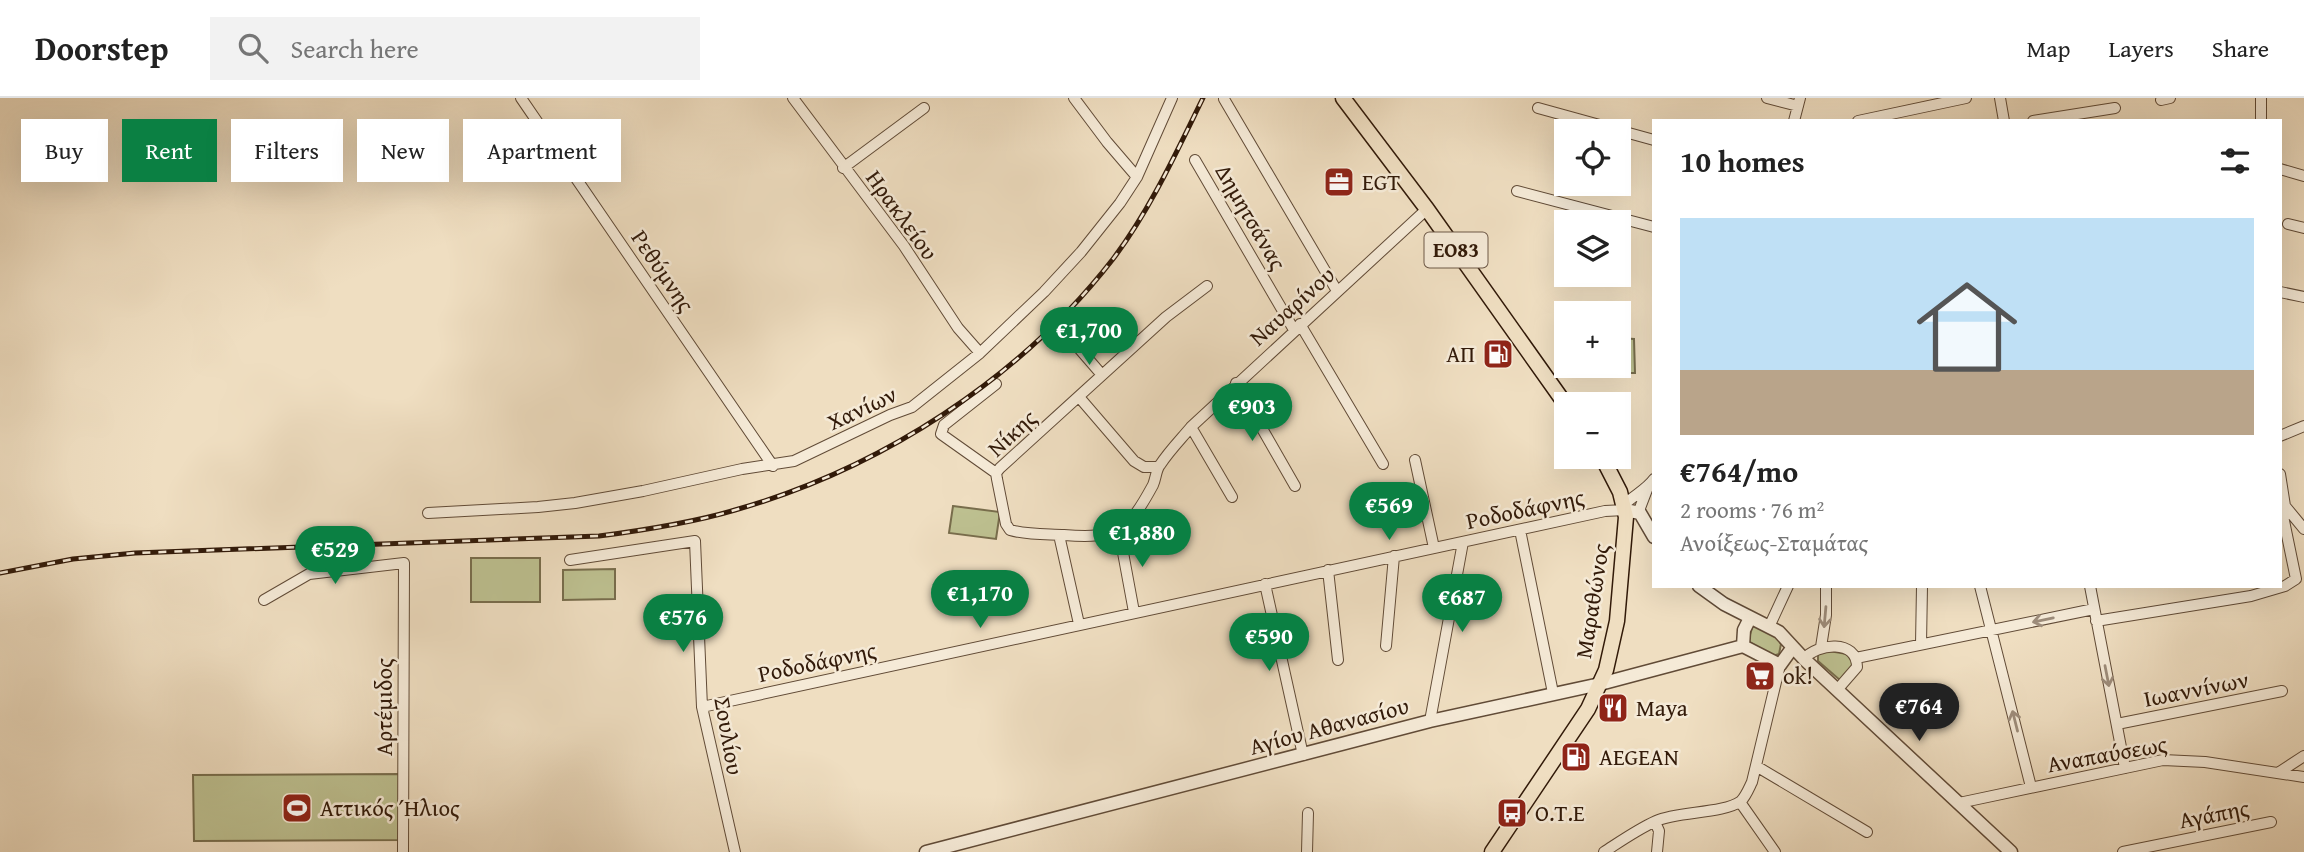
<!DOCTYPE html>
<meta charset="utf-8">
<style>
body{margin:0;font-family:"Gentium Book Plus",serif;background:#f2f2f2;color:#222;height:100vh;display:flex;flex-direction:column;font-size:26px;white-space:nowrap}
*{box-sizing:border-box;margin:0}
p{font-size:23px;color:#767676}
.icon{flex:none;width:38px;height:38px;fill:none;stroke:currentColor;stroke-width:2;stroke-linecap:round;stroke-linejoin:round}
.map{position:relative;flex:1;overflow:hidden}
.drawer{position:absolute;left:1652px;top:21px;width:630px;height:469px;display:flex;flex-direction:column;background:#fff;border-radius:0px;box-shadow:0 7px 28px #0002}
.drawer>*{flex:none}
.top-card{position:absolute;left:21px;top:21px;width:665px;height:63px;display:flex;gap:14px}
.controls{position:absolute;left:1554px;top:21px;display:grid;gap:14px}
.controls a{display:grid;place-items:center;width:77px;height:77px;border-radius:0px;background:#fff;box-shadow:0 7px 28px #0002;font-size:35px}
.price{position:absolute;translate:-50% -60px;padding:0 16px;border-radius:24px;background:#0b8043;color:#fff;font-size:23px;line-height:46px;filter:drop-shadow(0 2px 4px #0008)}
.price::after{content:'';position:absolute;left:50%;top:42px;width:21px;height:16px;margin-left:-10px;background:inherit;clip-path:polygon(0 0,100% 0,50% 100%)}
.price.on{background:#222;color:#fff}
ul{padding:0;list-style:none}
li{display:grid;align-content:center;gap:14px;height:371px;padding:0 28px}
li+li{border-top:2px solid #e0e0e0}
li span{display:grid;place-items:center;height:217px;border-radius:0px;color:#555}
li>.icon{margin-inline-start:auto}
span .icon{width:126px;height:126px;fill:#fffc;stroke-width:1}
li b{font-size:30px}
h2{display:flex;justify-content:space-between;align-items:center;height:84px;padding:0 28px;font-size:30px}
.chip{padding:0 24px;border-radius:0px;background:#fff;box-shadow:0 7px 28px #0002;font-size:24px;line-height:63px}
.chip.on{background:#0b8043;color:#fff}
header{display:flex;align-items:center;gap:42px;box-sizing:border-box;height:98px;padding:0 35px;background:#fff;border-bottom:2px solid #e0e0e0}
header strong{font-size:33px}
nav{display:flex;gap:38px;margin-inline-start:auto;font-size:24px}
.search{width:490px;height:63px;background:#f2f2f2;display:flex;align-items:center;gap:18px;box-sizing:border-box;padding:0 24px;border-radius:0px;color:#767676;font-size:26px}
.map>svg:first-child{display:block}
.green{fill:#bdc090;stroke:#786d4c;stroke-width:2}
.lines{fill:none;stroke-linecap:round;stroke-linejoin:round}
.minor-casing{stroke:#614b37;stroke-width:12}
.tertiary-casing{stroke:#614b37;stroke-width:15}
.primary-casing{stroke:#321a09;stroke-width:17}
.minor{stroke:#f5ead7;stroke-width:10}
.tertiary{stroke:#f5ead7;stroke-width:12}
.primary{stroke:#efdec1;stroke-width:14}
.rail-casing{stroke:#321a09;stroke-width:5}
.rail{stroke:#f5ead7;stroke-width:2.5;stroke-dasharray:8;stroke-linecap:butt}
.oneway{stroke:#9d8c7a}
.labels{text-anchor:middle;stroke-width:5;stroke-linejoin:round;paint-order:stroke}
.shield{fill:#f5ead7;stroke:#6c5847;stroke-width:2}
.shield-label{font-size:21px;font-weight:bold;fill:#321a09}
.poi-label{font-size:23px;fill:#321a09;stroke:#f5ead7;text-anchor:start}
.street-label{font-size:23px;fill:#321a09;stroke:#f5ead7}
</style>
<header>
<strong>Doorstep</strong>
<div class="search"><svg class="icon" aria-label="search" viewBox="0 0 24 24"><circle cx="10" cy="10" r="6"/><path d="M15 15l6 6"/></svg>Search here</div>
<nav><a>Map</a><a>Layers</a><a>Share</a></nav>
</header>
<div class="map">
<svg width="2304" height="754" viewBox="0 0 2304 754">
<rect width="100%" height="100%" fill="#efdec1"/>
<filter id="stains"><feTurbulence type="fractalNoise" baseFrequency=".00286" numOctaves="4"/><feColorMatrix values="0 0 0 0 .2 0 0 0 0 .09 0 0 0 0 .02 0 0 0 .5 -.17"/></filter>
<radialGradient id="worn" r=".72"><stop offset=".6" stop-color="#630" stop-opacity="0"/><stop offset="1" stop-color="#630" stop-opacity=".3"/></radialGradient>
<path class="green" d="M1619,240L1634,241L1635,275H1612V268H1619Z
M953,408L1000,414L996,441L949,435Z
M471,460H540V504H471Z
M615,471V501L563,502V472Z
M1753,527L1774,534L1781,546L1779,556L1773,558L1748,543Z
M1829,553L1847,556L1853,564L1852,573L1841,583L1818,563V557L1820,554Z
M400,676L401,742L194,743L193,677Z"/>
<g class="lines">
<g class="minor-casing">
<path id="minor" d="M521,0L773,368
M793,0L904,148L958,230L980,255
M1074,0L1107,44L1137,79
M1767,0L1798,8
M2000,0L2004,23
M2261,0V23
M1224,1L1337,193
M2161,2L2170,0
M1538,10L1654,42
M1794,23L1800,0
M1858,23L1966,0
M2033,23L2115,10
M1195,62L1294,232
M843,70L924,10
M2280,71L2304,78
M1517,93L1654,129
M2288,126L2304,130
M1207,188L1166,219L1000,370L996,375L997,381L1006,426L1010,432C1027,437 1046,436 1064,437C1118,441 1128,433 1153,387C1156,380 1156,372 1160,367C1169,353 1181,341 1191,329L1427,111
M2280,194L2304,199
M1300,226L1383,366
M1064,233L1102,277
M1236,285L1295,388
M996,286L944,327L941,336L996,375
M1079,299L1134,363L1144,369H1158
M1191,329L1232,399
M2280,338L2304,328
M1415,362L1434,450
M2280,376L2285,408L2304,431
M1624,407C1634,397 1646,392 1654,381
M428,415L538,409L575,405L643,393L742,371L794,363L890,317L912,309L980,255L1044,194L1081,154L1120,105L1137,79L1172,0
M1640,415V410L1648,389
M1520,432L1553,595
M1119,433L1134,514
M1059,437L1079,526
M570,462L695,443L702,609L735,754
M1328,472L1338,562
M1265,486L1303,657
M1980,488L2031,689
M2090,488L2125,670
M264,502L309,476L404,465L403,754
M2096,523L2251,498L2285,488L2296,481L2283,418L2285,408
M1769,529L1788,488
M1921,546L1922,488
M1386,548L1394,458
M1821,549L1826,517V488
M1856,560L2094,511
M1804,561C1817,545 1857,541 1857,569L1837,592
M702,609L1605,413L1625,412
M1430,623L1463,444
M2117,626L2282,593
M1756,668L1867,734
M2278,675L2304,658
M1740,704L1775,754
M1959,705L2163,662L2205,664L2304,679
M1655,724L1659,733L1657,754
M1307,754L1308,715
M1604,754C1621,743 1638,731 1656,723C1679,713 1723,716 1741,703C1746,698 1749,690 1752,684L1780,567
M2123,754L2271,724"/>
</g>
<g class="tertiary-casing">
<path id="tertiary" d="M1625,412L1640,415L1654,439
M1699,488L1724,506L1779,534L1804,561L2011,754
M1750,520L1744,532L1743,548L1780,567L1793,549
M926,754L1430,623L1600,586L1743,548"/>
</g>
<g class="primary-casing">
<path id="primary" d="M1343,0L1427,111L1566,307
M1492,754L1588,611L1606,572L1617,523L1626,419L1620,394L1602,359"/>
</g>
<use href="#minor" class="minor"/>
<use href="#tertiary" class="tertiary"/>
<use href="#primary" class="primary"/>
<g class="rail-casing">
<path id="rail" d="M0,475L73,461L135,455L599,438C645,432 691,425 735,412C880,371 1020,281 1113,161C1150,112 1176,55 1203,0"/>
</g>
<use href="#rail" class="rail"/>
</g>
<defs><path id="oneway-shaft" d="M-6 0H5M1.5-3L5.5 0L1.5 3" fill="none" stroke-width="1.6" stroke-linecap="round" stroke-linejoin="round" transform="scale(1.75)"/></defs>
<g class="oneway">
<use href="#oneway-shaft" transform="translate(1825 519) rotate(95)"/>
<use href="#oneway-shaft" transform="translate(2043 522) rotate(168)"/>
<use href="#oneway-shaft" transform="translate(2107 578) rotate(79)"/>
<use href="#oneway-shaft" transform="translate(2015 623) rotate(-104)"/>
</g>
<defs>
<g id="office-square" transform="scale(1.575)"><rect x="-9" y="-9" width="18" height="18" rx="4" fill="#8f2418" stroke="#f5ead7"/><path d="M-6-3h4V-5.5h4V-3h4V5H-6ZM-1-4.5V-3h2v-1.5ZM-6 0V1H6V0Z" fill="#fff"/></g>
<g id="fuel-square" transform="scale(1.575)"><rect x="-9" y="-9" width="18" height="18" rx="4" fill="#8f2418" stroke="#f5ead7"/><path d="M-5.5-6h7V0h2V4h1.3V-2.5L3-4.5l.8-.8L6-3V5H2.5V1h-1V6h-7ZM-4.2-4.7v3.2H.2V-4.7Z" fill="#fff"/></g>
<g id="supermarket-square" transform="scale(1.575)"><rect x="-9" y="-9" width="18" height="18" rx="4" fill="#8f2418" stroke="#f5ead7"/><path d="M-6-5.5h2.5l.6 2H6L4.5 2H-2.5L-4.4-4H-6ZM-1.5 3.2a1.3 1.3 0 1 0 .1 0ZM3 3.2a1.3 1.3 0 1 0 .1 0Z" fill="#fff"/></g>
<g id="restaurant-square" transform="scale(1.575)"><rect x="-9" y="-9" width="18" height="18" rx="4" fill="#8f2418" stroke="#f5ead7"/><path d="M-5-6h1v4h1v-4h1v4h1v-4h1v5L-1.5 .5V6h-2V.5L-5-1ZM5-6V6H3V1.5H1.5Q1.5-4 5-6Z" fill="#fff"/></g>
<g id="stadium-square" transform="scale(1.575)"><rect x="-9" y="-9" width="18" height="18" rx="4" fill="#8f2418" stroke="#f5ead7"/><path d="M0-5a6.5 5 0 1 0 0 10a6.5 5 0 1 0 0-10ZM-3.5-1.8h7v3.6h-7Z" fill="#fff"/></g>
<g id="bus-square" transform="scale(1.575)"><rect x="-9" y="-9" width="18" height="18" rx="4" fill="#8f2418" stroke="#f5ead7"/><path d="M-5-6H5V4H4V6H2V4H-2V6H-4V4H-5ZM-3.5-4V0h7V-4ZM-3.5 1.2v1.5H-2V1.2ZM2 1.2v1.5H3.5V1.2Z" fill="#fff"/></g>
</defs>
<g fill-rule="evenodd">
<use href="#office-square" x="1339" y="84"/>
<use href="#fuel-square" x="1498" y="256"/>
<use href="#supermarket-square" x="1760" y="578"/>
<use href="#restaurant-square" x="1613" y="610"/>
<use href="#fuel-square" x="1576" y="659"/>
<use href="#stadium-square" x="297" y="710"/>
<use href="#bus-square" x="1512" y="715"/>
</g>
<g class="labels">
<rect class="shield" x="1424.5" y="134.5" width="63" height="35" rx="5"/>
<g class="shield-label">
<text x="1456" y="159">ΕΟ83</text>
</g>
<g class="poi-label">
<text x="1362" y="92">EGT</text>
<text x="1475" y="264" text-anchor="end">ΑΠ</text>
<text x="1783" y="586">ok!</text>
<text x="1636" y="618">Maya</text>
<text x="1599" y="667">AEGEAN</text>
<text x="320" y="718">Αττικός Ήλιος</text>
<text x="1535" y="723">Ο.Τ.Ε</text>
</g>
<g class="street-label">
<text transform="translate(902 117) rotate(54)" y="8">Ηρακλείου</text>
<text transform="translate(1251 119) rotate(60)" y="8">Δημητσάνας</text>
<text transform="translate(663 173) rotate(56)" y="8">Ρεθύμνης</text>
<text transform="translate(1292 208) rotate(-42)" y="8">Ναυαρίνου</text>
<text transform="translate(862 310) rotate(-25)" y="8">Χανίων</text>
<text transform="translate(1012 335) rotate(-43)" y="8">Νίκης</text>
<text transform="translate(1525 411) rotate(-12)" y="8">Ροδοδάφνης</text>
<text transform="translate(1592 503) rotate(-81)" y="8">Μαραθώνος</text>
<text transform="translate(817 564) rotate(-12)" y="8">Ροδοδάφνης</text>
<text transform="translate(2196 591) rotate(-11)" y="8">Ιωαννίνων</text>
<text transform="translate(384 609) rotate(-90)" y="8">Αρτέμιδος</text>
<text transform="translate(1329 628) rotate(-15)" y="8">Αγίου Αθανασίου</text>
<text transform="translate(729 638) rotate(80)" y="8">Σουλίου</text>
<text transform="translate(2107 656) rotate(-10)" y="8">Αναπαύσεως</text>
<text transform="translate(2214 716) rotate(-11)" y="8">Αγάπης</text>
</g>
</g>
<rect width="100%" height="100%" filter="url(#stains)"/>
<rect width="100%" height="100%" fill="url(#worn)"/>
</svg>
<div class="controls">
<a><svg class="icon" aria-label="locate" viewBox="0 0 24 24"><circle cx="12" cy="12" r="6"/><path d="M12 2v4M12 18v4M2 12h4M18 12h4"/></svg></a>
<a><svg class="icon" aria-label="layers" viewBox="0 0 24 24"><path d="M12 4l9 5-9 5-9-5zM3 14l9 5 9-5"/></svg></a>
<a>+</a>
<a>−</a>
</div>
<b class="price" style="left:1089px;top:269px">€1,700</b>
<b class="price" style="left:1252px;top:345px">€903</b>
<b class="price" style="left:1389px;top:444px">€569</b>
<b class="price" style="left:1142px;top:471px">€1,880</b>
<b class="price" style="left:335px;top:488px">€529</b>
<b class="price" style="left:980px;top:532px">€1,170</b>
<b class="price" style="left:1462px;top:536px">€687</b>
<b class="price" style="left:683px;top:556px">€576</b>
<b class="price" style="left:1269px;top:575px">€590</b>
<b class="price on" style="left:1919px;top:645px">€764</b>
<div class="top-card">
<a class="chip">Buy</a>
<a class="chip on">Rent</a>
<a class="chip">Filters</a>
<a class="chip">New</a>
<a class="chip">Apartment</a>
</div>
<section class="drawer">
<h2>10 homes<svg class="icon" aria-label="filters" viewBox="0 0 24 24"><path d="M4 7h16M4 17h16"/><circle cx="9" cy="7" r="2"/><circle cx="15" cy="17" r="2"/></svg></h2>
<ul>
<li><span style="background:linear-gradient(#bfe0f5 70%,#b9a48a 0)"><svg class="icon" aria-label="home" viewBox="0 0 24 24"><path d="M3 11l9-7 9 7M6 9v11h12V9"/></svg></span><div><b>€764/mo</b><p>2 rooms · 76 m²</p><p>Ανοίξεως-Σταμάτας</p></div></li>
</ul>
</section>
</div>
